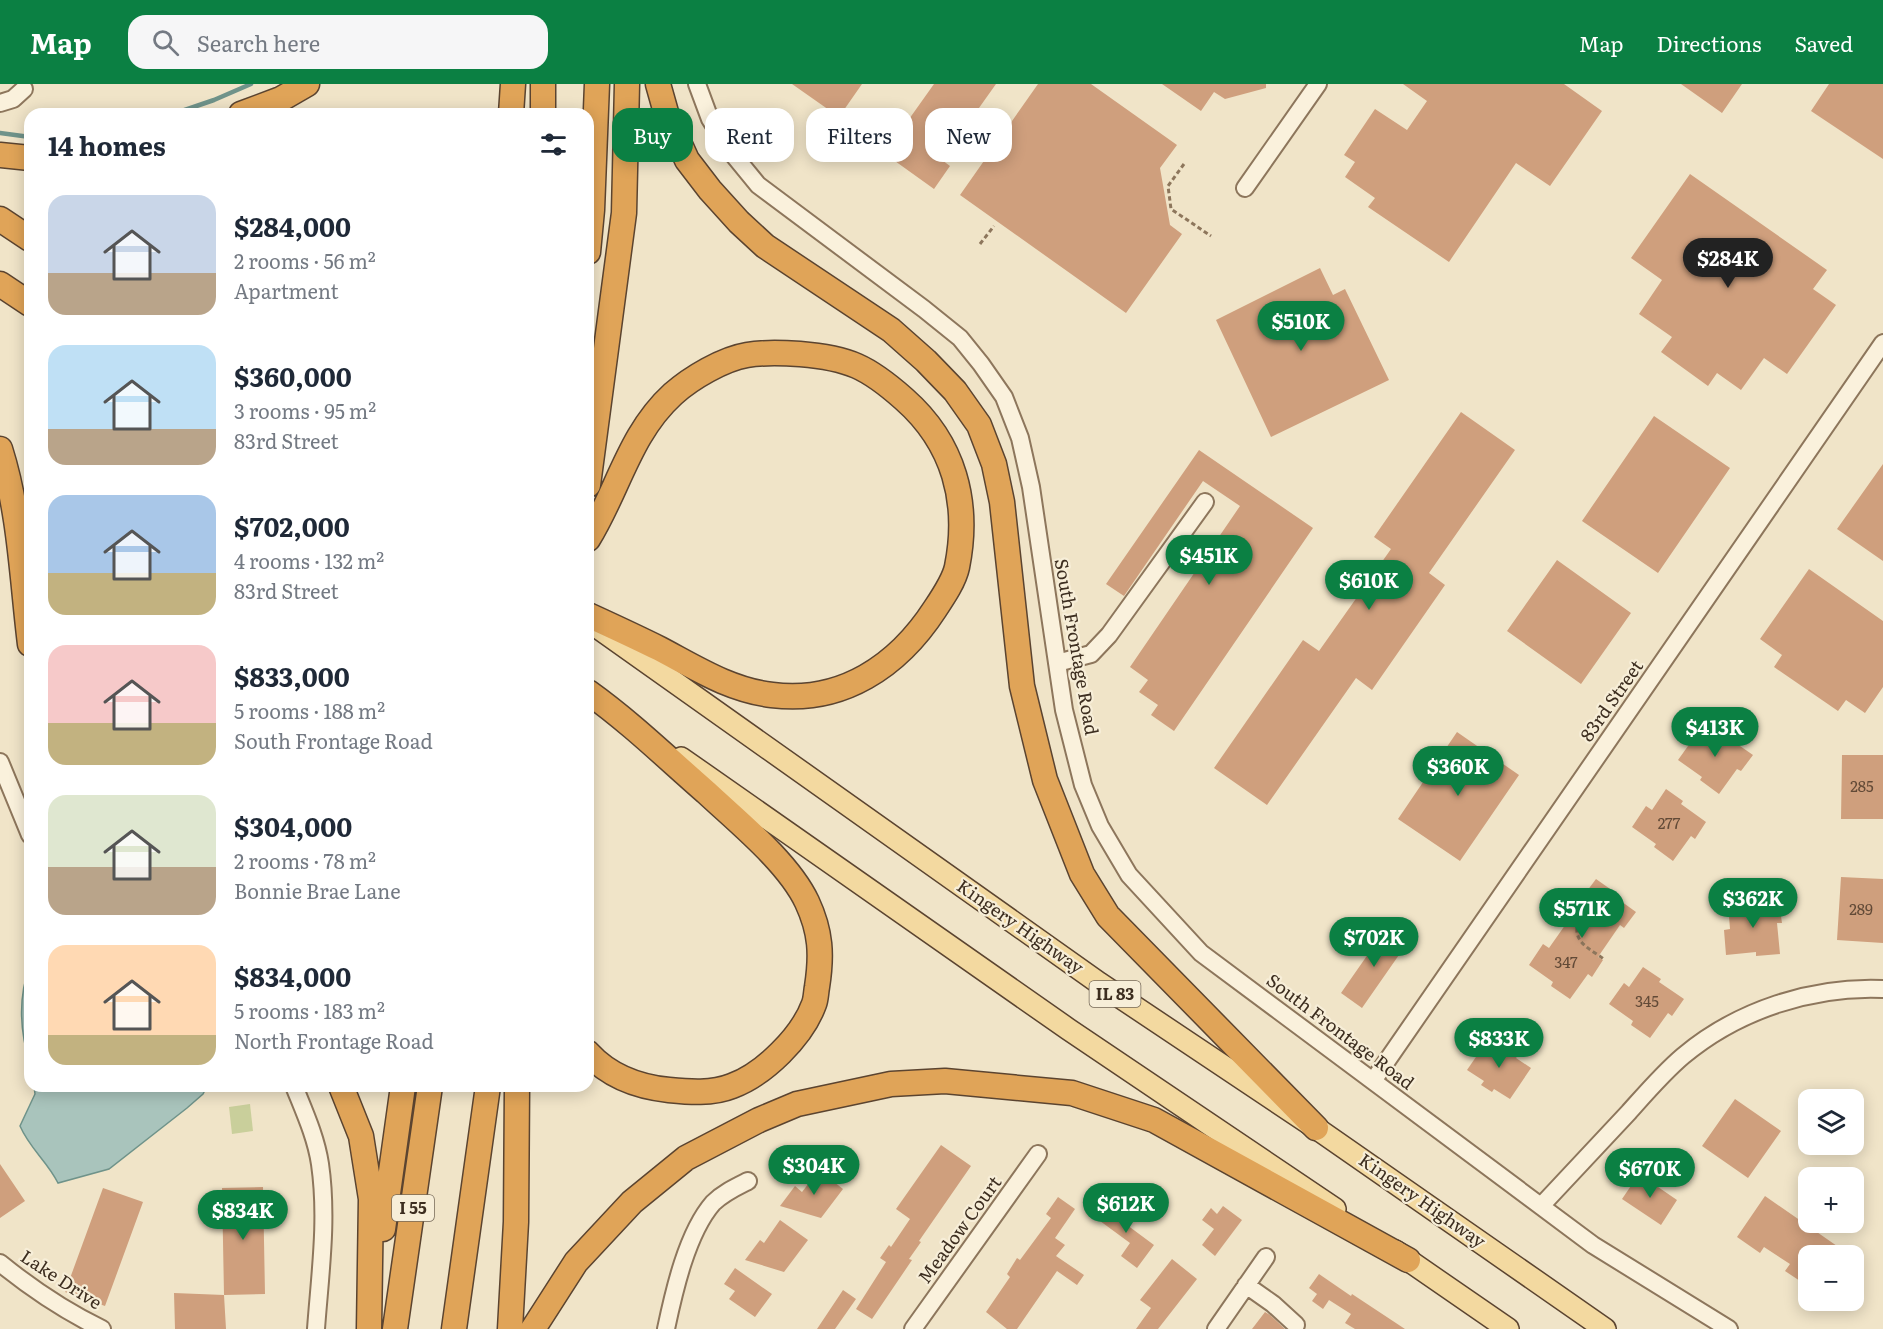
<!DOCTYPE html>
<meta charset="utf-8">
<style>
body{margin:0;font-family:Literata,serif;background:#f6f6f7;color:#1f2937;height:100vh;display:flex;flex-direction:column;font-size:22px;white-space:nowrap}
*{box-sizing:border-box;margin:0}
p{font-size:20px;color:#747a83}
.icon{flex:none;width:33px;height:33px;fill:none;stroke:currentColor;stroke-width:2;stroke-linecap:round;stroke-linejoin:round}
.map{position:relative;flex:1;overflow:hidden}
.panel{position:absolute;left:24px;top:24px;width:570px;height:984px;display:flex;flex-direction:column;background:#fff;border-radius:18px;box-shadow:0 3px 15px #0003}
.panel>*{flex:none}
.hud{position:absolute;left:612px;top:24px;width:570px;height:54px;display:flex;gap:12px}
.controls{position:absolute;left:1798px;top:1005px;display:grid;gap:12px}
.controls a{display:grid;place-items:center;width:66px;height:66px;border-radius:12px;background:#fff;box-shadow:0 3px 15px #0003;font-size:30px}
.price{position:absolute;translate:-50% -51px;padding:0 14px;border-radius:21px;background:#0b8043;color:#fff;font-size:20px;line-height:39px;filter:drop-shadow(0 2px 3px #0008)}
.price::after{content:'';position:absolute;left:50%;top:36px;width:18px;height:14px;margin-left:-9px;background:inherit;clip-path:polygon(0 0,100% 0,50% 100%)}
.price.current{background:#222;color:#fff}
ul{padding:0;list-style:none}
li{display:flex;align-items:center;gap:18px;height:150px;padding:0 24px}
li span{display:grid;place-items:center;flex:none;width:168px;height:120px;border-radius:18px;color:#555}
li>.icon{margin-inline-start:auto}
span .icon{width:72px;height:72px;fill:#fffc;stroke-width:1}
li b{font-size:26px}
h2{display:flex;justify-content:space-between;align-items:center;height:72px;padding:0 24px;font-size:26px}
.chip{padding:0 21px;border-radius:18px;background:#fff;box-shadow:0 3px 15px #0003;font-size:21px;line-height:54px}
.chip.current{background:#0b8043;color:#fff}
header{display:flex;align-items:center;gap:36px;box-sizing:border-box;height:84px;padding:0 30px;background:#0b8043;color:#fff}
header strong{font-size:28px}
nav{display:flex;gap:33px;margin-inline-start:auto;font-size:21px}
.search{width:420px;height:54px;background:#f6f6f7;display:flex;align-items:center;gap:15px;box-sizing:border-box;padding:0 21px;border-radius:18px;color:#747a83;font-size:22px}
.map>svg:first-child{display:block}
.green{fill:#c9cf9b}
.water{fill:#a9c4bc;stroke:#6f938a;stroke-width:1.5}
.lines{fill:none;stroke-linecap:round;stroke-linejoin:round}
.stream{stroke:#6f938a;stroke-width:4.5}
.building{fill:#cf9f7d}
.minor-casing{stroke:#8d765c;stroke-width:20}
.major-casing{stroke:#5b4430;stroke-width:24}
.highway-casing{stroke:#5b4430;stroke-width:27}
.path{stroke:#8d765c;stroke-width:3;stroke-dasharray:4.5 3;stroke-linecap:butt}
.minor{stroke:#faf1dc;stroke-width:16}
.major{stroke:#f3d9a0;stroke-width:21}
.highway{stroke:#e0a458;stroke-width:24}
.labels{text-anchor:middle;stroke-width:4.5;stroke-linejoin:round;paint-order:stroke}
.number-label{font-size:15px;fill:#624a37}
.shield{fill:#f7eed8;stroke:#756857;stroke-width:1.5}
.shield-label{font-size:16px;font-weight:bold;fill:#3d2e20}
.street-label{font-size:18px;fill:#3d2e20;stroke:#f7eed8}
</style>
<header>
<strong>Map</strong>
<div class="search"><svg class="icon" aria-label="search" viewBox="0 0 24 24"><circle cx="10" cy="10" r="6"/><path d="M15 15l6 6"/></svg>Search here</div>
<nav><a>Map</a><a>Directions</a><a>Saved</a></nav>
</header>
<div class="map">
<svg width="1883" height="1245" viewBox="0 0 1883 1245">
<rect width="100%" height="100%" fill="#f0e4c8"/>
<path class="green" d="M250,1020L253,1047L232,1050L229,1023Z"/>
<path class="water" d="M30,881V980C20,948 18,913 30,881Z
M34,1002H207L203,1010L187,1024L109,1085L58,1099C47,1077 30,1065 20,1042L35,1010Z"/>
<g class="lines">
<path class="stream" d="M173,30L214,16L251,0
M0,49L30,53"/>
</g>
<path class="building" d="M792,0H862L839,33Z
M934,0H996L942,76L950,82L934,105L874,62L892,38L902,45Z
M1038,0H1091L1177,61L1160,84L1170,141L1182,150L1126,229L960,111Z
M1162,0H1266V4L1225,15L1214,8L1201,27Z
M1403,0H1564L1602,27L1550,102L1516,79L1449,178L1368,123L1375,114L1345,93L1355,78L1344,71L1375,25L1407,46L1427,17Z
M1681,0H1742L1722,29Z
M1829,0H1883V75L1811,27Z
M1690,90L1827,186L1813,205L1836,221L1787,290L1764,274L1741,306L1717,289L1708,302L1661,268L1672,253L1639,230L1662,196L1631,174Z
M1320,184L1333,211L1345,205L1389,296L1271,353L1216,236Z
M1461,328L1515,366L1429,489L1445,501L1372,606L1356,594L1267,721L1214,684L1303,556L1319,567L1391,465L1374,453Z
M1654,332L1730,384L1658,489L1582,437Z
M1199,366L1313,444L1174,647L1151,631L1158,621L1139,608L1148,596L1130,583L1240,422L1203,397L1124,512L1106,500Z
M1883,380V477L1837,445Z
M1557,476L1631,529L1581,600L1507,547Z
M1809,485L1883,537V603L1865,629L1846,616L1838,627L1774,583L1782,571L1760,555Z
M1712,638L1730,650L1727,653L1753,671L1741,687L1737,685L1719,710L1700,696L1702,693L1678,676L1693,655L1698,659Z
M1457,648L1519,691L1460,777L1398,735Z
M1842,671H1883V735H1841Z
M1666,705L1683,717L1681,720L1706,738L1695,755L1691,752L1673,777L1654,763L1656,760L1632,743L1646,722L1652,726Z
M1841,793L1883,795V859L1837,856Z
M1596,795L1613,807L1611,810L1636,828L1624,844L1620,841L1598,873L1603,876L1592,893L1588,890L1570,915L1551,902L1553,898L1529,881L1543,860L1549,864L1568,837L1561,833L1576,812L1581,815Z
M1749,818V822L1779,819L1782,839H1777L1780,870L1756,872V868L1726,871L1724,846L1730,845L1728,820Z
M1387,843L1408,858L1362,924L1341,909Z
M1643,883L1661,895L1659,898L1684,915L1672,932L1668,929L1650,954L1631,941L1633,937L1609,920L1624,899L1629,903Z
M1489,954L1505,966L1508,963L1519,970L1516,974L1531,984L1510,1015L1494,1005L1492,1008L1481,1001L1484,997L1467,986Z
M1735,1015L1781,1047L1748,1094L1702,1062Z
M941,1061L971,1082L919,1157L921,1158L909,1175L912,1176L872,1235L856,1225L886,1178L880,1174L889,1161L891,1163L910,1135L896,1125Z
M0,1080L25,1117L0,1134Z
M819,1086L843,1105L821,1134L780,1122L795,1102L802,1108Z
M1639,1090L1677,1116L1661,1141L1622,1115Z
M263,1103L265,1210L224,1211L222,1104Z
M103,1104L143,1118L105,1222L65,1208Z
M1765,1112L1837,1162L1830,1172H1809V1203L1785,1187L1790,1180L1764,1163L1760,1169L1737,1153Z
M1058,1113L1075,1125L1055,1154L1065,1161L1056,1172L1084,1191L1077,1201L1057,1187L1017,1245H1007L986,1228L1010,1193L1007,1190L1017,1174L1020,1176L1051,1134L1046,1130Z
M1109,1118L1131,1135L1127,1141L1154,1161L1137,1184L1121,1172L1130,1159L1096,1134Z
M1223,1122L1242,1136L1215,1172L1202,1161L1214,1145L1202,1136L1211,1124L1217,1130Z
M780,1136L808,1156L784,1188L745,1176L760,1156L764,1159Z
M1172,1175L1197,1195L1158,1245H1136L1151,1224L1140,1216Z
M735,1184L772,1210L755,1233L729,1215L735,1207L724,1200Z
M1319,1190L1351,1212L1352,1210L1405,1245H1355L1345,1239L1351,1230L1329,1216L1323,1225L1312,1217L1317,1210L1309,1204Z
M843,1206L856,1215L835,1245H817Z
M174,1209L224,1211L226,1245H175Z
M1265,1228L1270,1231L1285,1245H1252Z"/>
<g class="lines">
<g class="minor-casing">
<path id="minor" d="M697,0L710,35L731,68L758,101L924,225L960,254L981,280L1004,313L1020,354L1031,403L1064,626L1083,701L1100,742L1129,791L1201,869L1593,1161L1729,1245
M0,19L13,15L24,5
M1245,104L1318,0
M1057,579L1091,570L1109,551L1205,418
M0,678L30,751
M1373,997L1883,259
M294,1002C304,1027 316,1053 320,1080C328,1135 320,1190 316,1245
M1541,1122C1570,1091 1600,1059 1629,1028C1646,1009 1663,989 1683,972C1738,926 1812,902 1883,905
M0,1179C32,1205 65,1227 102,1245
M1246,1201L1273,1220L1296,1241
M666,1245C674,1207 687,1149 713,1119C723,1109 736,1103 748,1097
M913,1245L1038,1070
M1216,1245L1266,1173"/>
</g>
<g class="major-casing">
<path id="major" d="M594,541L1099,899L1316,1044L1605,1245
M681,674L1068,945L1335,1125
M1395,1167L1508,1245"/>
</g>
<g class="highway-casing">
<path id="highway" d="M658,0L667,32L687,76L710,106L739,138L765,162L891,246L926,277L955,307L979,341L994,380L1002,418L1022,602L1045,696L1082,790L1108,832L1316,1044
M241,30L281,15L307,0
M511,30L513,0
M543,30V0
M0,71L30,74
M0,135L30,155
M588,168L592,126L597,0
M0,200L30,220
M0,365C20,428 22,495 30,560
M588,401L624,129L627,0
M588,455C618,407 629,350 673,310C691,294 723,275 747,271C764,268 784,269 800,270C849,274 868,283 904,315C954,359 970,418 957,483C954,497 943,513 935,525C898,582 842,620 772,611C730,606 696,584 660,565C636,553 612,542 588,531
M588,608C630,638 667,674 706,708C738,738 788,778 807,818C821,848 822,871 817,903C816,908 816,915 814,920C802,953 764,990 732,1002C712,1010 689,1008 669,1006C639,1003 609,992 588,969
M341,1002L361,1052L371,1115L369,1245
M383,1145L403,1002
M395,1245L430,1002
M454,1245L488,1002
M510,1245L516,1138L517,1002
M533,1245L576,1178L632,1118L686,1074L759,1036L797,1020L891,1000L945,997L1072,1009L1154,1036L1408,1176"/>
</g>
<path class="path" d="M1184,80L1168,102L1171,125L1211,152
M980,160L994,142
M1577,844C1575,860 1594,867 1605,876"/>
<use href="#minor" class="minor"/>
<use href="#major" class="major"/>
<use href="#highway" class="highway"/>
</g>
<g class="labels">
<g class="number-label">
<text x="1862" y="708">285</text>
<text x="1669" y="745">277</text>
<text x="1861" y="831">289</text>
<text x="1566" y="884">347</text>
<text x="1647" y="923">345</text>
</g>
<g class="shield">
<rect x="1089.5" y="897" width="51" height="26" rx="4.5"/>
<rect x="392" y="1111" width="42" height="26" rx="4.5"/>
</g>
<g class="shield-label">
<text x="1115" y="916">IL 83</text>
<text x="413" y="1130">I 55</text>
</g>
<g class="street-label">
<text transform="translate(1076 563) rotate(80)" y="6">South Frontage Road</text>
<text transform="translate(1612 617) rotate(-55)" y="6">83rd Street</text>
<text transform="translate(1020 843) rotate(35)" y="6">Kingery Highway</text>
<text transform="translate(1340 948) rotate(37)" y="6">South Frontage Road</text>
<text transform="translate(1422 1117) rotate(35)" y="6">Kingery Highway</text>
<text transform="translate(960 1146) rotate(-54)" y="6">Meadow Court</text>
<text transform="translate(61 1196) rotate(33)" y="6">Lake Drive</text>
</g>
</g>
</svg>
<div class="controls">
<a><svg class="icon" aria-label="layers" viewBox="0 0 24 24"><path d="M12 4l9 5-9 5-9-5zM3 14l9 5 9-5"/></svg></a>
<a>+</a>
<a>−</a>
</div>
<b class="price current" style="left:1728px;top:205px">$284K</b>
<b class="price" style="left:1301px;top:268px">$510K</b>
<b class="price" style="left:1209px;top:502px">$451K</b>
<b class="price" style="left:1369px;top:527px">$610K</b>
<b class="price" style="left:1715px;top:674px">$413K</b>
<b class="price" style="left:1458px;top:713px">$360K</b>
<b class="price" style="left:1753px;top:845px">$362K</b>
<b class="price" style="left:1582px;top:855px">$571K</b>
<b class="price" style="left:1374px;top:884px">$702K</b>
<b class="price" style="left:1499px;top:985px">$833K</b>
<b class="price" style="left:814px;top:1112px">$304K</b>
<b class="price" style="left:1650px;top:1115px">$670K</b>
<b class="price" style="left:1126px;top:1150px">$612K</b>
<b class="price" style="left:243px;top:1157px">$834K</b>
<div class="hud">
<a class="chip current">Buy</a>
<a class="chip">Rent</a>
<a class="chip">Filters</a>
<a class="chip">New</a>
</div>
<section class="panel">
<h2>14 homes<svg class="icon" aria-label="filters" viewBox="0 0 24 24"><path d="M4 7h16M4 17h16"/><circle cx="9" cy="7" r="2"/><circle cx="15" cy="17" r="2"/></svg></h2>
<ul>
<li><span style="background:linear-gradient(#c9d6e8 65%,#b9a48a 0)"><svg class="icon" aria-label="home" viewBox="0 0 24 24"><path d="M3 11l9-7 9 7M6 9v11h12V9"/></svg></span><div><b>$284,000</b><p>2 rooms · 56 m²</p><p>Apartment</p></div></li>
<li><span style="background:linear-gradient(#bfe0f5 70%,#b9a48a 0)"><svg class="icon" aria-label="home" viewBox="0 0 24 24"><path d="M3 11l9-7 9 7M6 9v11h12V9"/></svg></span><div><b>$360,000</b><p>3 rooms · 95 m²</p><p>83rd Street</p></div></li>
<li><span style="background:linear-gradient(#a9c7e8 65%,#c2b280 0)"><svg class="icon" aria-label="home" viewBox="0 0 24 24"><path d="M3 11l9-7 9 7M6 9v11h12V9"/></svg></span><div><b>$702,000</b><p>4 rooms · 132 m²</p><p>83rd Street</p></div></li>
<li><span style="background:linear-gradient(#f6c9c9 65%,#c2b280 0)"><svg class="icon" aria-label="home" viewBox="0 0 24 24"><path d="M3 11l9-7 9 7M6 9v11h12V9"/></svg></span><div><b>$833,000</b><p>5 rooms · 188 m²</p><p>South Frontage Road</p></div></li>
<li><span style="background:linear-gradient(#dfe7d0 60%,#b9a48a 0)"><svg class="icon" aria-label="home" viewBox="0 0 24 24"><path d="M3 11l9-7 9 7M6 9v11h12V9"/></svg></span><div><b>$304,000</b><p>2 rooms · 78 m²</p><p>Bonnie Brae Lane</p></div></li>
<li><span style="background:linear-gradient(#ffd9b3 75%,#c2b280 0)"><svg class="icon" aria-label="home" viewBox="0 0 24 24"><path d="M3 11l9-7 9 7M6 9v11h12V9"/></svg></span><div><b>$834,000</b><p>5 rooms · 183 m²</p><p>North Frontage Road</p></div></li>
</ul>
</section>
</div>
